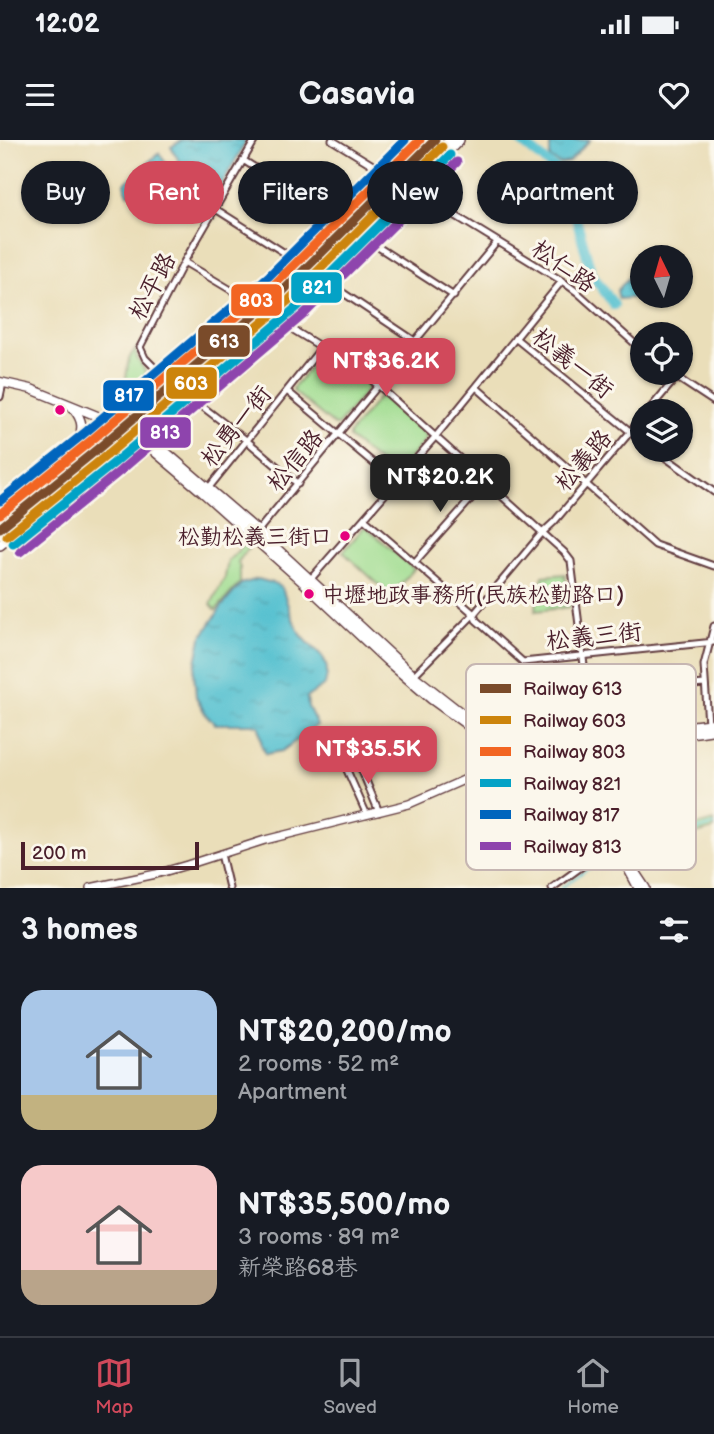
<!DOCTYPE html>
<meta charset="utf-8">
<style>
body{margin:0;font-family:"Balsamiq Sans","LXGW WenKai TC",sans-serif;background:#20242c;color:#f1f3f6;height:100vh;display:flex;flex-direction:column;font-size:26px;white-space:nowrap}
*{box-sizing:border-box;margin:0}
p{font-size:23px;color:#9ea1a6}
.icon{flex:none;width:38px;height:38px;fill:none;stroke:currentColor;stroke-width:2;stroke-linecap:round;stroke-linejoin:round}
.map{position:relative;height:748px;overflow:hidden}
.sheet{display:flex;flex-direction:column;background:#171b24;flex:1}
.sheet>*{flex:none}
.banner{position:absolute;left:21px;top:21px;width:672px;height:63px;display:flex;gap:14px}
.needle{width:46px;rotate:355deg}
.buttons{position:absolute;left:630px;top:105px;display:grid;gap:14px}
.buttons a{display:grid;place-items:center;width:63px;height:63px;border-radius:50%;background:#171b24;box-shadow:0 2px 5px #0004;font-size:35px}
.scale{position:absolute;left:21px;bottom:18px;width:178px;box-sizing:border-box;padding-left:7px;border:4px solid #4a1f2b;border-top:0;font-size:19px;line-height:24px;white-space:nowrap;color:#4a1f2b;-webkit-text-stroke:5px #fbf7ec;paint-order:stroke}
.price{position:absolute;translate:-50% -60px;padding:0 16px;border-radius:14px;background:#d1495b;color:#fff;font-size:23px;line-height:46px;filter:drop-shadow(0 2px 4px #0008)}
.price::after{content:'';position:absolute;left:50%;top:42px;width:21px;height:16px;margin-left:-10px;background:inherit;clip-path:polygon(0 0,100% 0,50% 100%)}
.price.on{background:#222;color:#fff}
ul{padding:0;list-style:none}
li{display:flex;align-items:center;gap:21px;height:175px;padding:0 21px}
li span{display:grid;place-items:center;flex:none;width:196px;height:140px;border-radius:21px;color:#555}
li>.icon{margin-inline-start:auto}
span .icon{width:84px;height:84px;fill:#fffc;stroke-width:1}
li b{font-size:30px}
h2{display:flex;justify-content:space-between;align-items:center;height:84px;padding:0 21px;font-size:30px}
.pill{padding:0 24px;border-radius:32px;background:#171b24;box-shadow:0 2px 5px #0004;font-size:24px;line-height:63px}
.pill.on{background:#d1495b;color:#fff}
.status{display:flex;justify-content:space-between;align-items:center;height:49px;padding:0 35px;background:#171b24;direction:ltr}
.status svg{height:19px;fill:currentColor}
header{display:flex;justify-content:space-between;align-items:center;height:91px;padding:0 21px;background:#171b24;font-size:32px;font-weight:600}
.tab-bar{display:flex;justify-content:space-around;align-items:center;height:98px;border-top:2px solid #363941;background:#171b24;font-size:19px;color:#9ea1a6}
.tab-bar a{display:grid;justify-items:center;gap:4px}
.tab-bar .on{color:#d1495b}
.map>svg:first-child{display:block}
.grass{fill:url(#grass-dots);stroke:#767e5e;stroke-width:2}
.park{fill:#a1dd91;stroke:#767e5e;stroke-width:2}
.water{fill:url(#water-ripples);stroke:#50707e;stroke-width:2}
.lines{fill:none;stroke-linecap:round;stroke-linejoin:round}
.stream{stroke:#56c1d0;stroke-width:2}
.river{stroke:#56c1d0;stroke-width:10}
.minor-casing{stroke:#623c40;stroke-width:9}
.tertiary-casing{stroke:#623c40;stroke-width:10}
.secondary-casing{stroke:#623c40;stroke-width:11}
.primary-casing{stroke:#623c40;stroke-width:12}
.minor{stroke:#fff;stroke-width:5}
.tertiary{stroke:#fff;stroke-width:7}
.secondary{stroke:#fff;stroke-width:8}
.primary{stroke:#fff;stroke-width:9}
.rail-1-casing{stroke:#fbf7ec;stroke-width:14}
.rail-2-casing{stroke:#fbf7ec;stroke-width:14}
.rail-3-casing{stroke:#fbf7ec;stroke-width:14}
.rail-4-casing{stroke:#fbf7ec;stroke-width:14}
.rail-5-casing{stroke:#fbf7ec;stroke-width:14}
.rail-6-casing{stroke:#fbf7ec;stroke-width:14}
.rail-1{stroke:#7a4b2a;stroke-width:9}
.rail-2{stroke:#cc840b;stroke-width:9}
.rail-3{stroke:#f26522;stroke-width:9}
.rail-4{stroke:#04a2c6;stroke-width:9}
.rail-5{stroke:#0065bd;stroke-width:9}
.rail-6{stroke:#8e44ad;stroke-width:9}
.bus-dot{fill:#e5007d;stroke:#fbf7ec;stroke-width:2.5}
.labels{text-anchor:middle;stroke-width:6;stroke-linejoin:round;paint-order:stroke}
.bus-label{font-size:22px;fill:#4a1f2b;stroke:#fbf7ec;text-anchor:end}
.street-label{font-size:24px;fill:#4a1f2b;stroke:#fbf7ec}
.key{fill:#fbf7ec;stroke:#c6b6b2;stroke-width:2}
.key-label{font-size:19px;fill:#4a1f2b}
.line-badge{stroke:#fbf7ec;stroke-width:2.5}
.badge-label{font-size:19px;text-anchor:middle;font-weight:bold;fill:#fff}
</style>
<div class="status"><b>12:02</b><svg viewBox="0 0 49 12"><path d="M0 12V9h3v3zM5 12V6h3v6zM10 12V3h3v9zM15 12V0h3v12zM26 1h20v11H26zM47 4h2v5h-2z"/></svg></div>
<header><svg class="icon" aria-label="menu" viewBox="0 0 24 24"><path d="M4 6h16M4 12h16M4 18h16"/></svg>Casavia<svg class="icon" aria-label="heart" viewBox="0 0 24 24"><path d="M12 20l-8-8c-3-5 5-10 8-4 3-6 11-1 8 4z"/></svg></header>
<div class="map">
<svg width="714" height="748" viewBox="0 0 714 748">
<defs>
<pattern id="grass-dots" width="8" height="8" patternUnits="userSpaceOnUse" patternTransform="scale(1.75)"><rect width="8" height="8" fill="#a1dd91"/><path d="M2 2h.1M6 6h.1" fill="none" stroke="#8cbd7d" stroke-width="1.8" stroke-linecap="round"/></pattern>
<pattern id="water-ripples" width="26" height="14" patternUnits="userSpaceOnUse" patternTransform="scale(1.75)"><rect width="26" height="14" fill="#56c1d0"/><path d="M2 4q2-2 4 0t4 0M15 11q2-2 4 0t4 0" fill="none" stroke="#4ca5b3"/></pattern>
</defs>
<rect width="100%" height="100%" fill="#fbf7ec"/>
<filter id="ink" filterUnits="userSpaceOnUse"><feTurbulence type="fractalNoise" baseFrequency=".0143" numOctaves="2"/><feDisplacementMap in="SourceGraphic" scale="14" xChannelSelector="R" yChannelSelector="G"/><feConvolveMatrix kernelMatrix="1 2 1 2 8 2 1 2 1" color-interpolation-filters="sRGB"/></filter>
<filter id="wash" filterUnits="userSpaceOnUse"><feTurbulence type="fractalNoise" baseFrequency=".00686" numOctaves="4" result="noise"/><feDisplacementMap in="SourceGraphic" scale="28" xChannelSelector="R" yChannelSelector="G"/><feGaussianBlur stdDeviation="1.57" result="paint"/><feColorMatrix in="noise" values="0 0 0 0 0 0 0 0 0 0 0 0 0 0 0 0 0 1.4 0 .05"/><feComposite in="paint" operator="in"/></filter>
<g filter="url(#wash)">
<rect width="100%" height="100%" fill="#eadeb9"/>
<path class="grass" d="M565,434L570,467L535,471L543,436Z"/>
<path class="park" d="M136,209L137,218L145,231V238L118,259C121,253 124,248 125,242C129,229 125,219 136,209Z
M323,216L367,244V250L338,285H334L294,252L293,248L319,217Z
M379,257H384L426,295V299L397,333H392L349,298V294Z
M365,386L414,429L391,456L343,412Z
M249,399L253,402L238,422L240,428V443L216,470L211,464L225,437L228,421Z
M714,681V689L631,712L629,705Z"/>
<path class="water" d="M182,0H247L216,54L189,38L171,7Z
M550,0H590L569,22L560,24L550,18Z
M159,13L179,44L128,54L124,44Z
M642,122V156H653L619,159L617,151Z
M258,439L276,444L282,448C287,462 291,477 298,490C311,513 334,512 325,545L307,557L308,567L317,585L282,611L266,614L262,607L259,586L253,584H215L206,575L196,557L194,532L201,498L222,466L241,444Z"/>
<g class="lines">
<path class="stream" d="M628,711L714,685
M561,748L586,730L616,716"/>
<path class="river" d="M519,0L564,36L592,134L614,165"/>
</g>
</g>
<g filter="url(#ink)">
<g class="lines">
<g class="minor-casing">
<path id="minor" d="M332,0L562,141L577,152L642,210
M243,20L331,77
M214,68L291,117
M361,96L454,156
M184,122L246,159
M318,136L415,201
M272,177L359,230L379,246L564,412L571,421L593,598
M515,198L642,301
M160,233L145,218L140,207L184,122L255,0
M670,233L714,262
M476,247L655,405L714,426
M287,251L396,342
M186,254L246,300L298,344
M0,257L3,243
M648,271L676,238
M655,310L714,352
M207,350L321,208
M364,379L474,474L476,480L523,522L714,502
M257,392L497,102
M414,423L486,342
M309,441L436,296L562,141
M412,537L474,474L542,393L554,382L642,278
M588,555L704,544
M708,584L704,525L714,486
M495,601L507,616V621
M352,607L379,672
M346,628L367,675
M221,714L229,748
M552,748L588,722L618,711"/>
</g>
<g class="tertiary-casing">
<path id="tertiary" d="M593,600L592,605L618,711L638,748
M596,601L600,614L624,707L630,724L646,748
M90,748L156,734L187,725L265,700L409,664L507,621L518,612L525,601"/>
</g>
<g class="secondary-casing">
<path id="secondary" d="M0,242L31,249L112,282L129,290L201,351L306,445L387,521L431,559L478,593L492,599L513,604L581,606L701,592L714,590
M71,266C81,277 84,285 79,299
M134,291H142L152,300L258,391L413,535L464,575L482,587L510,596L580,599L714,583"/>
</g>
<g class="primary-casing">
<path id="primary" d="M0,366L246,159L413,0
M0,376L255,160L423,0
M0,394C43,359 87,326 129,290C240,199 346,100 450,0
M0,405C160,278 316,146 459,0"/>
</g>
<use href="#minor" class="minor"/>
<use href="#tertiary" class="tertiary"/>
<use href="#secondary" class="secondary"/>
<use href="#primary" class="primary"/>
<g class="rail-1-casing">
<path id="rail-1" d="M0,388L100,307L283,151L435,0"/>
</g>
<g class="rail-2-casing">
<path id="rail-2" d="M7,396L107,315L290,159L442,7"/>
</g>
<g class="rail-3-casing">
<path id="rail-3" d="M0,374L93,299L276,143L420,0"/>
</g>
<g class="rail-4-casing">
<path id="rail-4" d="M13,404L114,323L297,167L450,15"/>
</g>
<g class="rail-5-casing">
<path id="rail-5" d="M0,361L87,291L269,136L405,0"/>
</g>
<g class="rail-6-casing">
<path id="rail-6" d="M20,412L120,331L303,175L457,22"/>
</g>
<use href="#rail-1" class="rail-1"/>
<use href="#rail-2" class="rail-2"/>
<use href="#rail-3" class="rail-3"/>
<use href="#rail-4" class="rail-4"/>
<use href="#rail-5" class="rail-5"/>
<use href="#rail-6" class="rail-6"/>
</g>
</g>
<g class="bus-dot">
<circle cx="60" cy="270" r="6"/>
<circle cx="345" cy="396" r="6"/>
<circle cx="309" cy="454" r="6"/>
</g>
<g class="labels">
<g class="bus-label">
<text x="332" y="404">松勤松義三街口</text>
<text x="322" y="462" text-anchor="start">中壢地政事務所(民族松勤路口)</text>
</g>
<g class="street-label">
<text transform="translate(564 126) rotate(35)" y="8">松仁路</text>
<text transform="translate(152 146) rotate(-62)" y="8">松平路</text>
<text transform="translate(573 223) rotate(39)" y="8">松義一街</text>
<text transform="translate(236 286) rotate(-51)" y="8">松勇一街</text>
<text transform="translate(295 320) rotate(-50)" y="8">松信路</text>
<text transform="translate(583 320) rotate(-49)" y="8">松義路</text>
<text transform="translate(594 496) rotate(-6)" y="8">松義三街</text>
</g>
</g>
<rect x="466" y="524" width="230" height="206" rx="10" class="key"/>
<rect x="480" y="544" width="31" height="9" fill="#7a4b2a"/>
<rect x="480" y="576" width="31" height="8" fill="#cc840b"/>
<rect x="480" y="607" width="31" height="9" fill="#f26522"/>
<rect x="480" y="639" width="31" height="8" fill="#04a2c6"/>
<rect x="480" y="670" width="31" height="9" fill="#0065bd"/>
<rect x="480" y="702" width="31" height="8" fill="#8e44ad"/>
<g class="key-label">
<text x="523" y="555">Railway 613</text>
<text x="523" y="587">Railway 603</text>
<text x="523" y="618">Railway 803</text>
<text x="523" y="650">Railway 821</text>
<text x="523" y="681">Railway 817</text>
<text x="523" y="713">Railway 813</text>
</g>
<g class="line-badge">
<rect x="290" y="131" width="53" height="33" rx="7" fill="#04a2c6"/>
<rect x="230" y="143" width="53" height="34" rx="7" fill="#f26522"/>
<rect x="197" y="184" width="54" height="34" rx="7" fill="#7a4b2a"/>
<rect x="165" y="226" width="53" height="34" rx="7" fill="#cc840b"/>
<rect x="102" y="239" width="53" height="33" rx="7" fill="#0065bd"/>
<rect x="139" y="276" width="53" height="33" rx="7" fill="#8e44ad"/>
</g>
<g class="badge-label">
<text x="317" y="154">821</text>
<text x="256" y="167">803</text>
<text x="224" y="208">613</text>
<text x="191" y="250">603</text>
<text x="129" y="262">817</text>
<text x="165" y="299">813</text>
</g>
</svg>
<div class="buttons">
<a><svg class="needle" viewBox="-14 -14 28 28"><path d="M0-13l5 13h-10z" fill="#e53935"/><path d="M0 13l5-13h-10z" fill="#9ea1a6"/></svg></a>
<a><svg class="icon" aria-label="locate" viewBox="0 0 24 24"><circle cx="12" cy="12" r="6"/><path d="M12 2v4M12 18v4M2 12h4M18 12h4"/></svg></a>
<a><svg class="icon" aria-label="layers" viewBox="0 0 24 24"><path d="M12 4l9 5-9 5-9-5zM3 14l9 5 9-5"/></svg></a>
</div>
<div class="scale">200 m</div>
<b class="price" style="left:386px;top:258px">NT$36.2K</b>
<b class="price on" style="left:440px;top:374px">NT$20.2K</b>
<b class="price" style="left:368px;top:646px">NT$35.5K</b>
<div class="banner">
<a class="pill">Buy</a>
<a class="pill on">Rent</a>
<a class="pill">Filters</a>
<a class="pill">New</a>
<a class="pill">Apartment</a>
</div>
</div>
<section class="sheet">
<h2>3 homes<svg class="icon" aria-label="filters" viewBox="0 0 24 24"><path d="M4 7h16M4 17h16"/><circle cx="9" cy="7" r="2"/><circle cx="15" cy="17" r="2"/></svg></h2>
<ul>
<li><span style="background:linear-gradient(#a9c7e8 75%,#c2b280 0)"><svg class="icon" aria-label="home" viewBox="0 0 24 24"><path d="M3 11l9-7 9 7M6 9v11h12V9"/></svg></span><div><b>NT$20,200/mo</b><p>2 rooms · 52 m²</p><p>Apartment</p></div></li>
<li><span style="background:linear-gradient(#f6c9c9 75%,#b9a48a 0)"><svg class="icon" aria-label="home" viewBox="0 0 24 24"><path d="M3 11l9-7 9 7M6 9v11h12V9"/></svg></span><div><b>NT$35,500/mo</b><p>3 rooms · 89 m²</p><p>新榮路68巷</p></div></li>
</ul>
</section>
<nav class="tab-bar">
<a class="on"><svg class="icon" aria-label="map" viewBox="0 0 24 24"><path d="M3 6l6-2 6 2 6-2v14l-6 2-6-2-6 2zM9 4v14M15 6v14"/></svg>Map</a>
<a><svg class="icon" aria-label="saved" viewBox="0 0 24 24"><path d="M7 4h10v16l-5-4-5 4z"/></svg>Saved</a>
<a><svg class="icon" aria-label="home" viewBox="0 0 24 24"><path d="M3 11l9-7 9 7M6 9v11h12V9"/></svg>Home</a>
</nav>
